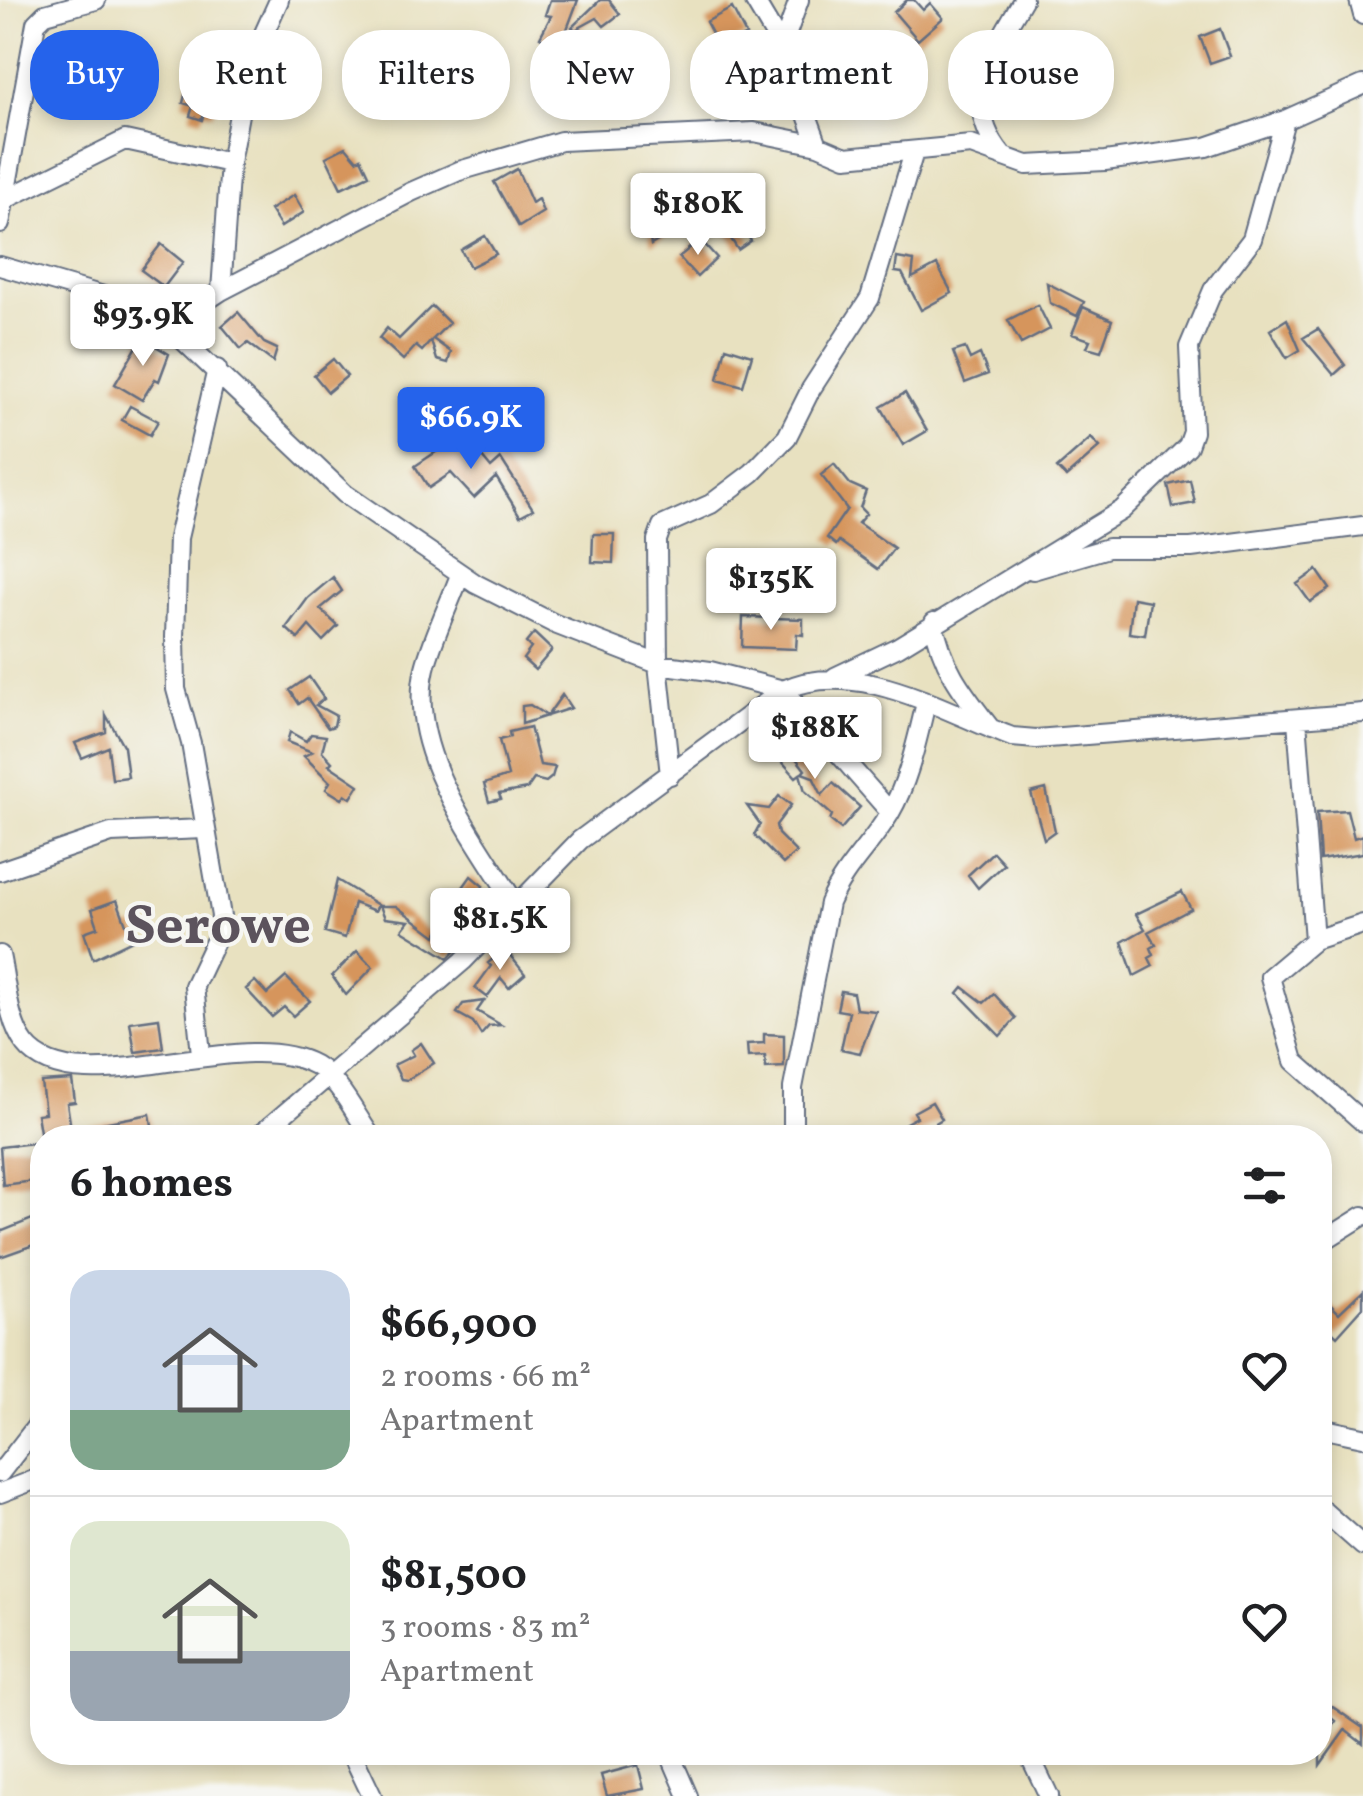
<!DOCTYPE html>
<meta charset="utf-8">
<style>
body{margin:0;font-family:Vollkorn,serif;background:#f2f2f2;color:#202124;height:100vh;display:flex;flex-direction:column;font-size:38px;white-space:nowrap}
*{box-sizing:border-box;margin:0}
p{font-size:32px;color:#757577}
.icon{flex:none;width:55px;height:55px;fill:none;stroke:currentColor;stroke-width:2;stroke-linecap:round;stroke-linejoin:round}
.map{position:relative;flex:1;overflow:hidden}
.drawer{position:absolute;left:30px;top:1125px;width:1302px;height:640px;display:flex;flex-direction:column;background:#fff;border-radius:40px;box-shadow:0 5px 15px #0003}
.drawer>*{flex:none}
.top-card{position:absolute;left:30px;top:30px;width:1305px;height:90px;display:flex;gap:20px}
.price{position:absolute;translate:-50% -85px;padding:0 22px;border-radius:10px;background:#fff;color:#222;font-size:32px;line-height:65px;filter:drop-shadow(0 2px 5px #0008)}
.price::after{content:'';position:absolute;left:50%;top:60px;width:30px;height:22px;margin-left:-15px;background:inherit;clip-path:polygon(0 0,100% 0,50% 100%)}
.price.current{background:#2563eb;color:#fff}
ul{padding:0;list-style:none}
li{display:flex;align-items:center;gap:30px;height:250px;padding:0 40px}
li+li{border-top:2px solid #e0e0e0}
li span{display:grid;place-items:center;flex:none;width:280px;height:200px;border-radius:30px;color:#555}
li>.icon{margin-inline-start:auto}
span .icon{width:120px;height:120px;fill:#fffc;stroke-width:1}
li b{font-size:42px}
h2{display:flex;justify-content:space-between;align-items:center;height:120px;padding:0 40px;font-size:42px}
.pill{padding:0 35px;border-radius:40px;background:#fff;box-shadow:0 5px 15px #0003;font-size:35px;line-height:90px}
.pill.current{background:#2563eb;color:#fff}
.map>svg:first-child{display:block}
.building{fill:#d6955b}
.lines{fill:none;stroke-linecap:round;stroke-linejoin:round}
.minor-casing{stroke:#636d80;stroke-width:22}
.minor{stroke:#fff;stroke-width:18}
.labels{text-anchor:middle;stroke-width:8;stroke-linejoin:round;paint-order:stroke}
.town-label{font-size:55px;font-weight:bold;fill:#5c535d;stroke:#f6f6f2}
</style>
<div class="map">
<svg width="1363" height="1796" viewBox="0 0 1363 1796">
<rect width="100%" height="100%" fill="#f6f6f2"/>
<filter id="ink" filterUnits="userSpaceOnUse"><feTurbulence type="fractalNoise" baseFrequency=".01" numOctaves="2"/><feDisplacementMap in="SourceGraphic" scale="20" xChannelSelector="R" yChannelSelector="G"/><feConvolveMatrix kernelMatrix="1 2 1 2 8 2 1 2 1" color-interpolation-filters="sRGB"/></filter>
<filter id="wash" filterUnits="userSpaceOnUse"><feTurbulence type="fractalNoise" baseFrequency=".0048" numOctaves="4" result="noise"/><feDisplacementMap in="SourceGraphic" scale="40" xChannelSelector="R" yChannelSelector="G"/><feGaussianBlur stdDeviation="2.25" result="paint"/><feColorMatrix in="noise" values="0 0 0 0 0 0 0 0 0 0 0 0 0 0 0 0 0 1.4 0 .05"/><feComposite in="paint" operator="in"/></filter>
<g filter="url(#wash)">
<rect width="100%" height="100%" fill="#e8e1c0"/>
<g id="blocks">
<path class="building" d="M550,0H578L560,48L540,37L551,16L545,15Z
M600,0H609L620,14L604,26L597,18L575,30L572,27Z
M907,0H914L923,10L930,3L943,18L918,40L894,12Z
M732,8L746,35L720,48L706,22Z
M1220,29L1230,56L1210,63L1200,37Z
M197,48L227,56L213,114L204,112L202,120L190,116L193,106L183,103Z
M393,59L411,70L398,92L350,87L351,74L381,77Z
M854,78L866,99L845,112L832,90Z
M346,147L357,160L361,158L369,175L341,188L326,157Z
M517,169L532,203L538,199L543,212L519,227L494,182Z
M294,195L304,212L281,227L270,210Z
M687,200L699,216L651,245L649,235L668,225L662,219Z
M734,214L751,241L738,250L721,223Z
M485,236L496,254L470,267L461,250Z
M700,239L717,258L697,277L679,257Z
M161,244L183,262L164,287L141,270Z
M897,258L914,261L912,278L937,265L952,293L921,310L902,273L895,272Z
M1047,283L1084,302L1077,316L1050,303Z
M1038,305L1050,329L1021,344L1008,320Z
M432,306L449,323L433,339L451,352L448,363L437,360L431,341L422,351L416,346L403,360L379,338L387,328L399,339Z
M1083,307L1112,320L1101,351L1087,347L1090,340L1072,334Z
M238,312L264,343L277,349L273,362L248,343L241,349L222,326Z
M1287,319L1300,350L1287,358L1270,330Z
M1318,329L1345,365L1334,375L1303,338Z
M142,338L169,354L159,381L155,379L142,400L115,384Z
M726,347L752,355L743,386L718,379Z
M965,348L970,359L980,354L988,374L965,383L953,352Z
M333,359L347,376L328,392L314,375Z
M905,393L927,431L903,445L881,407Z
M130,406L158,421L150,435L122,420Z
M463,434L491,468L501,459L533,509L520,516L496,477L474,498L451,473L429,488L415,466Z
M1091,438L1100,447L1066,477L1057,468Z
M834,464L850,484L866,491L860,508L866,514L858,523L894,548L878,569L839,541L836,545L827,538L847,509L821,475Z
M1190,480L1195,503L1173,507L1168,485Z
M593,534H614L613,563L592,562Z
M1317,570L1330,589L1310,602L1297,584Z
M333,577L342,591L320,609L338,626L323,641L309,626L298,639L286,628L308,598Z
M1133,598L1150,601L1145,635L1129,633Z
M743,617L803,619V635L797,634L796,649L742,647Z
M534,633L552,650L535,670L523,659L531,648L526,643Z
M309,677L324,699L316,705L336,716L334,726L328,728L307,698L299,704L290,690Z
M562,695L571,708L522,724V706L530,705L547,716Z
M106,715L124,747L128,777L112,779L108,747L82,758L75,743L106,732Z
M530,727L540,765L555,767L552,777L546,782L534,779L527,789L499,794L501,799L489,802L484,784L508,776L499,740L510,737L509,732Z
M788,728L799,741L789,749L805,770L802,773L813,777L822,795L833,783L860,807L841,829L830,820L832,815L805,791L800,774L796,777L767,745Z
M290,732L306,741L311,734L326,736L322,751L332,762L329,765L359,785L351,798L345,794L342,799L326,789L330,782L304,756L312,752L287,742Z
M1046,789L1055,831L1044,839L1031,793Z
M779,796L791,805L776,825L778,834L796,852L783,864L754,835L760,824L747,806L769,809Z
M1347,810L1354,838L1363,835V853L1320,860L1317,812Z
M993,852L1004,864L978,888L968,875Z
M471,876L483,886L444,941L456,950L448,958L402,930L409,921L385,918L380,906H396L436,936L451,914L440,905L448,895L454,900Z
M337,880L378,905L375,911L354,903L345,938L325,932Z
M1182,892L1191,909L1148,932L1156,945L1151,948L1154,955L1149,958L1153,966L1134,976L1122,942L1145,929L1136,914Z
M117,900L127,927L134,925L139,937L93,959L84,932L98,927L92,909Z
M505,949L525,974L509,988L501,978L487,997L475,988L491,966L488,963Z
M357,951L373,967L346,995L332,976Z
M286,977L310,1001L293,1016L284,1007L272,1017L246,989L255,981L267,994Z
M963,987L984,1003L994,994L1016,1018L1000,1036L958,993Z
M841,991L853,993L856,1009L876,1011L860,1053L841,1049L849,1012L837,1010Z
M484,1001L477,1011L501,1025L489,1026L481,1035L473,1022L457,1013L463,1004Z
M159,1018L163,1048L135,1052L130,1022Z
M764,1034L784,1035V1067L766,1068L765,1056L748,1057L747,1044L764,1043Z
M421,1043L434,1063L407,1080L401,1079L394,1065L414,1055L411,1050Z
M72,1080L75,1102L67,1103L71,1129L150,1114L153,1131L148,1132L149,1138H41L37,1114L45,1113L41,1082Z
M932,1102L942,1119L914,1136L906,1123L917,1117L914,1112Z
M42,1142V1180L3,1185L0,1147Z
M42,1215V1242L0,1257V1232Z
M1363,1290V1307L1337,1336L1320,1320V1295L1339,1313Z
M1327,1703L1363,1728V1744L1345,1730L1320,1765V1743L1335,1721L1321,1710Z
M638,1765L644,1789L607,1796L601,1775Z"/>
</g>
</g>
<g filter="url(#ink)">
<use href="#blocks" fill-opacity="0" stroke="#636d80" stroke-width="2.5"/>
<g class="lines">
<g class="minor-casing">
<path id="minor" d="M754,0L782,47L818,145
M1359,0L1363,15
M782,47L799,0
M1002,155C958,101 993,51 1023,0
M8,198L125,140L230,163
M0,224L36,23L45,14L96,0
M0,266L121,301L168,326L345,494L476,584L555,624L658,664L710,671L783,690L890,812
M221,291L230,163L247,71L279,0
M168,326L221,291L411,192L459,171L561,141L754,132L818,145L846,157L971,145L1027,165L1105,161L1206,147L1285,120L1363,85
M1033,570L1108,548H1191L1363,526
M460,575C449,605 433,637 425,668C405,750 476,840 516,905
M934,622C941,666 964,694 991,729
M835,677L898,647L1122,510L1188,446L1193,432L1189,347L1213,290L1252,239L1285,120
M1297,720L1314,940
M670,775L658,664L657,540L662,526L711,504L752,473L787,437L811,389L870,298L914,152
M0,871L111,833L203,829
M1363,924L1314,940L1270,977L1294,1061L1363,1122
M0,955C6,982 8,1022 25,1044C75,1109 241,1023 315,1065C339,1079 356,1116 372,1138
M201,1054L194,986L219,933L221,916L191,743L176,689L175,637L178,538L217,369
M256,1138L463,961L580,840L783,690C857,657 942,711 1012,737L1036,739L1363,713
M793,1138V1088L829,903C844,868 871,845 890,813C909,780 917,739 926,703
M1320,1243L1363,1216
M1320,1428L1363,1437
M0,1473L42,1419
M0,1493L42,1477
M1320,1508L1363,1546
M351,1752L372,1796
M669,1752L688,1796
M1028,1752L1049,1796"/>
</g>
<use href="#minor" class="minor"/>
</g>
</g>
<g class="labels">
<g class="town-label">
<text x="218" y="943">Serowe</text>
</g>
</g>
</svg>
<b class="price" style="left:698px;top:258px">$180K</b>
<b class="price" style="left:143px;top:369px">$93.9K</b>
<b class="price current" style="left:471px;top:472px">$66.9K</b>
<b class="price" style="left:771px;top:633px">$135K</b>
<b class="price" style="left:815px;top:782px">$188K</b>
<b class="price" style="left:500px;top:973px">$81.5K</b>
<div class="top-card">
<a class="pill current">Buy</a>
<a class="pill">Rent</a>
<a class="pill">Filters</a>
<a class="pill">New</a>
<a class="pill">Apartment</a>
<a class="pill">House</a>
</div>
<section class="drawer">
<h2>6 homes<svg class="icon" aria-label="filters" viewBox="0 0 24 24"><path d="M4 7h16M4 17h16"/><circle cx="9" cy="7" r="2"/><circle cx="15" cy="17" r="2"/></svg></h2>
<ul>
<li><span style="background:linear-gradient(#c9d6e8 70%,#7fa58c 0)"><svg class="icon" aria-label="home" viewBox="0 0 24 24"><path d="M3 11l9-7 9 7M6 9v11h12V9"/></svg></span><div><b>$66,900</b><p>2 rooms · 66 m²</p><p>Apartment</p></div><svg class="icon" aria-label="heart" viewBox="0 0 24 24"><path d="M12 20l-8-8c-3-5 5-10 8-4 3-6 11-1 8 4z"/></svg></li>
<li><span style="background:linear-gradient(#dfe7d0 65%,#9aa5b1 0)"><svg class="icon" aria-label="home" viewBox="0 0 24 24"><path d="M3 11l9-7 9 7M6 9v11h12V9"/></svg></span><div><b>$81,500</b><p>3 rooms · 83 m²</p><p>Apartment</p></div><svg class="icon" aria-label="heart" viewBox="0 0 24 24"><path d="M12 20l-8-8c-3-5 5-10 8-4 3-6 11-1 8 4z"/></svg></li>
</ul>
</section>
</div>
